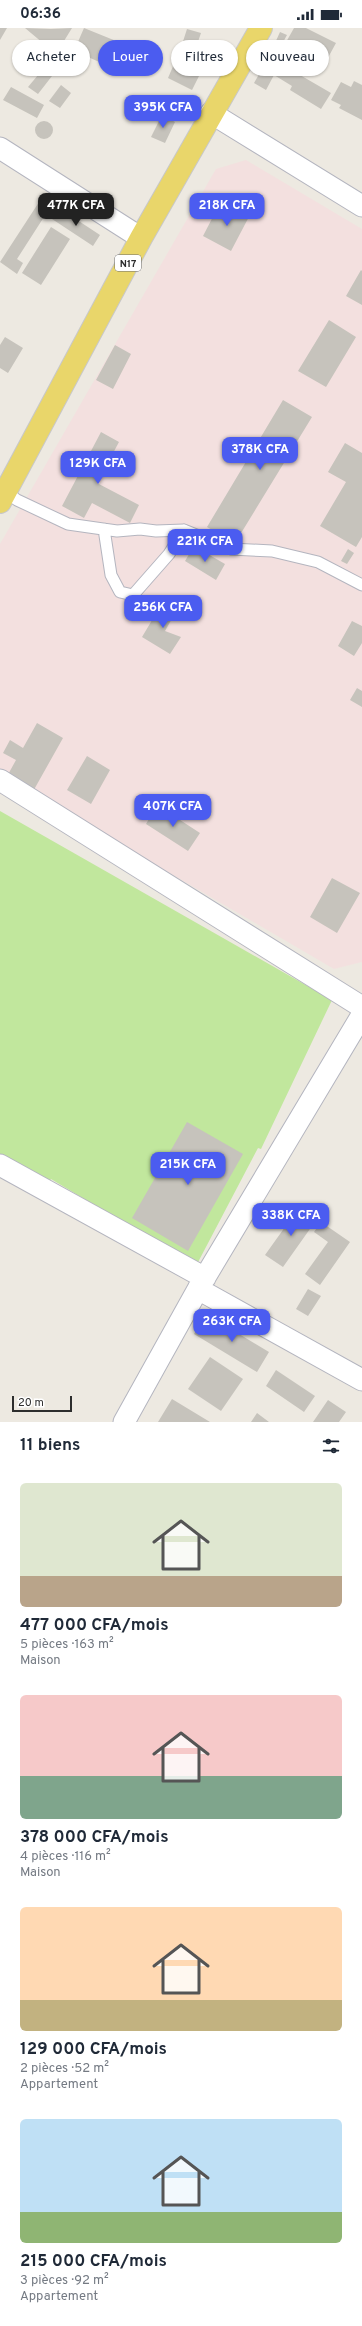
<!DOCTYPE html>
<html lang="fr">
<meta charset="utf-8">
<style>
body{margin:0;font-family:Overpass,sans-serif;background:#f6f6f7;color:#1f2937;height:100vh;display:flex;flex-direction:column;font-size:15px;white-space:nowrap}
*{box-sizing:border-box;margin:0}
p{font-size:13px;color:#747a83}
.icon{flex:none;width:22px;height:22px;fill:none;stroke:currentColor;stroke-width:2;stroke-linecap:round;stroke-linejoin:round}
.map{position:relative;height:1394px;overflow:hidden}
.sheet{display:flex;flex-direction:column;background:#fff;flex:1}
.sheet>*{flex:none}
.guide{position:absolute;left:12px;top:12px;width:338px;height:36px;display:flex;gap:8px}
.scale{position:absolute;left:12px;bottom:10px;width:60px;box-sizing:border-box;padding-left:4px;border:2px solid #2d2d2d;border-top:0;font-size:11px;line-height:14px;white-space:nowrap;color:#2d2d2d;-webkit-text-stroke:3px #fff;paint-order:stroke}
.price{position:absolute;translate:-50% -34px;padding:0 9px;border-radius:8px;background:#4b5cf0;color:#fff;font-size:13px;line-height:26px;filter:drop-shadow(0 1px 2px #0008)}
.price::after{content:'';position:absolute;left:50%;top:24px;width:12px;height:9px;margin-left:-6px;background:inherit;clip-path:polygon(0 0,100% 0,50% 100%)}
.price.on{background:#222;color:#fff}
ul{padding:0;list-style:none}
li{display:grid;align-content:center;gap:8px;height:212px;padding:0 20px}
li span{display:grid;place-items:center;height:124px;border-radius:6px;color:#555}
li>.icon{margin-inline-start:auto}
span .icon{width:72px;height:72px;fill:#fffc;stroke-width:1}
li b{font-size:17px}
h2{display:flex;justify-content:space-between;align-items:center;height:48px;padding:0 20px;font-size:17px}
.tag{padding:0 14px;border-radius:18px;background:#fff;box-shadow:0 1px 3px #0004;font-size:14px;line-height:36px}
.tag.on{background:#4b5cf0;color:#fff}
.status{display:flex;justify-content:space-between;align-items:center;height:28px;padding:0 20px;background:#fff;direction:ltr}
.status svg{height:11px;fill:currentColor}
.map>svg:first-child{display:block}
.medical{fill:#f3e0df}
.pitch{fill:#c1e79d}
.building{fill:#c6c3bc}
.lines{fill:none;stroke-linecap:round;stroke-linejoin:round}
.service-casing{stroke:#b4b5bf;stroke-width:13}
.minor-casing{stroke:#b4b5bf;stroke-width:23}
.primary-casing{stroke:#c8c8c8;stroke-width:24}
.service{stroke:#fff;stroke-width:11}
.minor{stroke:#fff;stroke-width:21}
.primary{stroke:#e9d66a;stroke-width:22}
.labels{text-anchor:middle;stroke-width:3;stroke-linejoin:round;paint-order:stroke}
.shield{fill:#fff;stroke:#6c6c6c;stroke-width:1}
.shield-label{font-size:10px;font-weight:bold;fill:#2d2d2d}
</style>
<div class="status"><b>06:36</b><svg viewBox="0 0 49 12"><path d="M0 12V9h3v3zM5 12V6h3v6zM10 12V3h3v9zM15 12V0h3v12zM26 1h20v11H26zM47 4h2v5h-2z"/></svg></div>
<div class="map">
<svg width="362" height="1394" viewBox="0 0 362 1394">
<rect width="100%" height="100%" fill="#ede9e1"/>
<path class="medical" d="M246,132L362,201V934L334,941L0,746V516L216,141Z"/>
<path class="pitch" d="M0,783L332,972L261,1121L258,1120L196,1238L51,1151L48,1156L0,1127Z"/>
<path class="building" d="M0,0H7L0,12Z
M25,0L51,1L72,0L56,26Z
M84,0L121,15L111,39L74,23Z
M294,0H306L336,15L324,37L285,16Z
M187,1L201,5L190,37L177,32Z
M280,4L287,7L281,18L294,25L288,36L266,25L271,13L275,15Z
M269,29L331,65L321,81L290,62L292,58L274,47L266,62L254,55Z
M174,36L199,48L192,62L168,50Z
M43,41L52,48L38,66L28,59Z
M354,53L362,57V92L339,80L341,77L331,72L341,54L351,59Z
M61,57L71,65L60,80L49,73Z
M11,59L44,77L37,90L3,72Z
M175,69L185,73L180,84L170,79Z
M162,87L175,94L165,115L151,109Z
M35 102a9 9 0 1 1 18 0a9 9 0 1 1-18 0Z
M41,171L51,178L17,231L23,235L17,246L0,234Z
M241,177L252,183L231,223L203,208L218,179L235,188Z
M59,180L100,207L93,218L52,191Z
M51,199L70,211L41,257L22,245Z
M361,242L362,243V277L346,268Z
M329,292L356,309L326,359L298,343Z
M5,309L23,320L8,345L0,340V317Z
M115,317L131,326L113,361L96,352Z
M283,372L312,389L235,515L207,499Z
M101,404L119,414L97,455L139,477L130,495L92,475L84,490L62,478Z
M345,415L362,425V509L356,519L320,498L346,454L328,444Z
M194,518L225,536L216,552L185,533Z
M348,521L354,525L347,536L341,533Z
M164,572L178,580L165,603L181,609L170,626L142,609Z
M352,593L362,598V615L354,628L338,618Z
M357,660L362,663V679L350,672Z
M37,695L63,710L31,767L5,752L16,732L3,725L10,712L23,720Z
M87,728L110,742L91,776L67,762Z
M157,777L200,805L188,823L146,796Z
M332,850L360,865L337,905L310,889Z
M187,1094L243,1126L188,1223L132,1190Z
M300,1178L317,1191L283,1239L265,1227Z
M321,1194L350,1214L320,1257L305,1246L328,1214L314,1204Z
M308,1261L321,1268L308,1288L296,1281Z
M206,1286L269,1324L257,1344L194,1306Z
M210,1329L243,1351L221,1383L188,1361Z
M276,1342L315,1368L304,1384L266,1358Z
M172,1371L210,1394H158Z
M328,1372L346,1384L339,1394H313Z
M257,1385L269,1394H251Z"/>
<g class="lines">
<g class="service-casing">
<path id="service" d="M6,464L17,472L68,496L117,503L140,501L156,503L184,502L231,521L272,523L318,534L362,557
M104,501L111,547L120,564L133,567L169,526L184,502"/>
</g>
<g class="minor-casing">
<path id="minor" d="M211,85L362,178
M0,120L141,210
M0,752L362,979
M0,1137L205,1250
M198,1261L362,1352
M124,1394L198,1261L362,987"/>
</g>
<g class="primary-casing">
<path id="primary" d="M0,474L141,210L261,0"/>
</g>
<use href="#service" class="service"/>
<use href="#minor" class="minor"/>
<use href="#primary" class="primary"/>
</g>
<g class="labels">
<rect class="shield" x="115" y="227" width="26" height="16" rx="3"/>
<g class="shield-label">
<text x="128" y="239">N17</text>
</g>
</g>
</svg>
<div class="scale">20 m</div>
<b class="price" style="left:163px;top:101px">395K CFA</b>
<b class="price on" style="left:76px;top:199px">477K CFA</b>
<b class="price" style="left:227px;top:199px">218K CFA</b>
<b class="price" style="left:260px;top:443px">378K CFA</b>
<b class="price" style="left:98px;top:457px">129K CFA</b>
<b class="price" style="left:205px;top:535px">221K CFA</b>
<b class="price" style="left:163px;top:601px">256K CFA</b>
<b class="price" style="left:173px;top:800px">407K CFA</b>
<b class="price" style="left:188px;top:1158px">215K CFA</b>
<b class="price" style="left:291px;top:1209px">338K CFA</b>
<b class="price" style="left:232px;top:1315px">263K CFA</b>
<div class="guide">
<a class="tag">Acheter</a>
<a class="tag on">Louer</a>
<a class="tag">Filtres</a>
<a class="tag">Nouveau</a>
</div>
</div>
<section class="sheet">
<h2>11 biens<svg class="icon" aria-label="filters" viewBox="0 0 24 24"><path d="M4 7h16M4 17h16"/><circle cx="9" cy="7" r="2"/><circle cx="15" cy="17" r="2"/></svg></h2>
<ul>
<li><span style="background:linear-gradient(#dfe7d0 75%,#b9a48a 0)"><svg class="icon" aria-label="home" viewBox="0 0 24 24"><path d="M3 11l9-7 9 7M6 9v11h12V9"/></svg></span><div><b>477 000 CFA/mois</b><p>5 pièces · 163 m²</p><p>Maison</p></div></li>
<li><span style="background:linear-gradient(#f6c9c9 65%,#7fa58c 0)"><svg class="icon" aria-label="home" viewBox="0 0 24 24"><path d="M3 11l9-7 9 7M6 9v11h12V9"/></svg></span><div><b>378 000 CFA/mois</b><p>4 pièces · 116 m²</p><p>Maison</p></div></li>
<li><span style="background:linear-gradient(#ffd9b3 75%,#c2b280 0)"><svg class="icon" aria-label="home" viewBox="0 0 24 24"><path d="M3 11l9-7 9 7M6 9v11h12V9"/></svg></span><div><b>129 000 CFA/mois</b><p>2 pièces · 52 m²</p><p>Appartement</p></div></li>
<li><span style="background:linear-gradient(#bfe0f5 75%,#8fb573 0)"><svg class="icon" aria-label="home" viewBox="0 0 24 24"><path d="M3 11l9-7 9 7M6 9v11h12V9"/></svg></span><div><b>215 000 CFA/mois</b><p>3 pièces · 92 m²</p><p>Appartement</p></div></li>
</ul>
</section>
